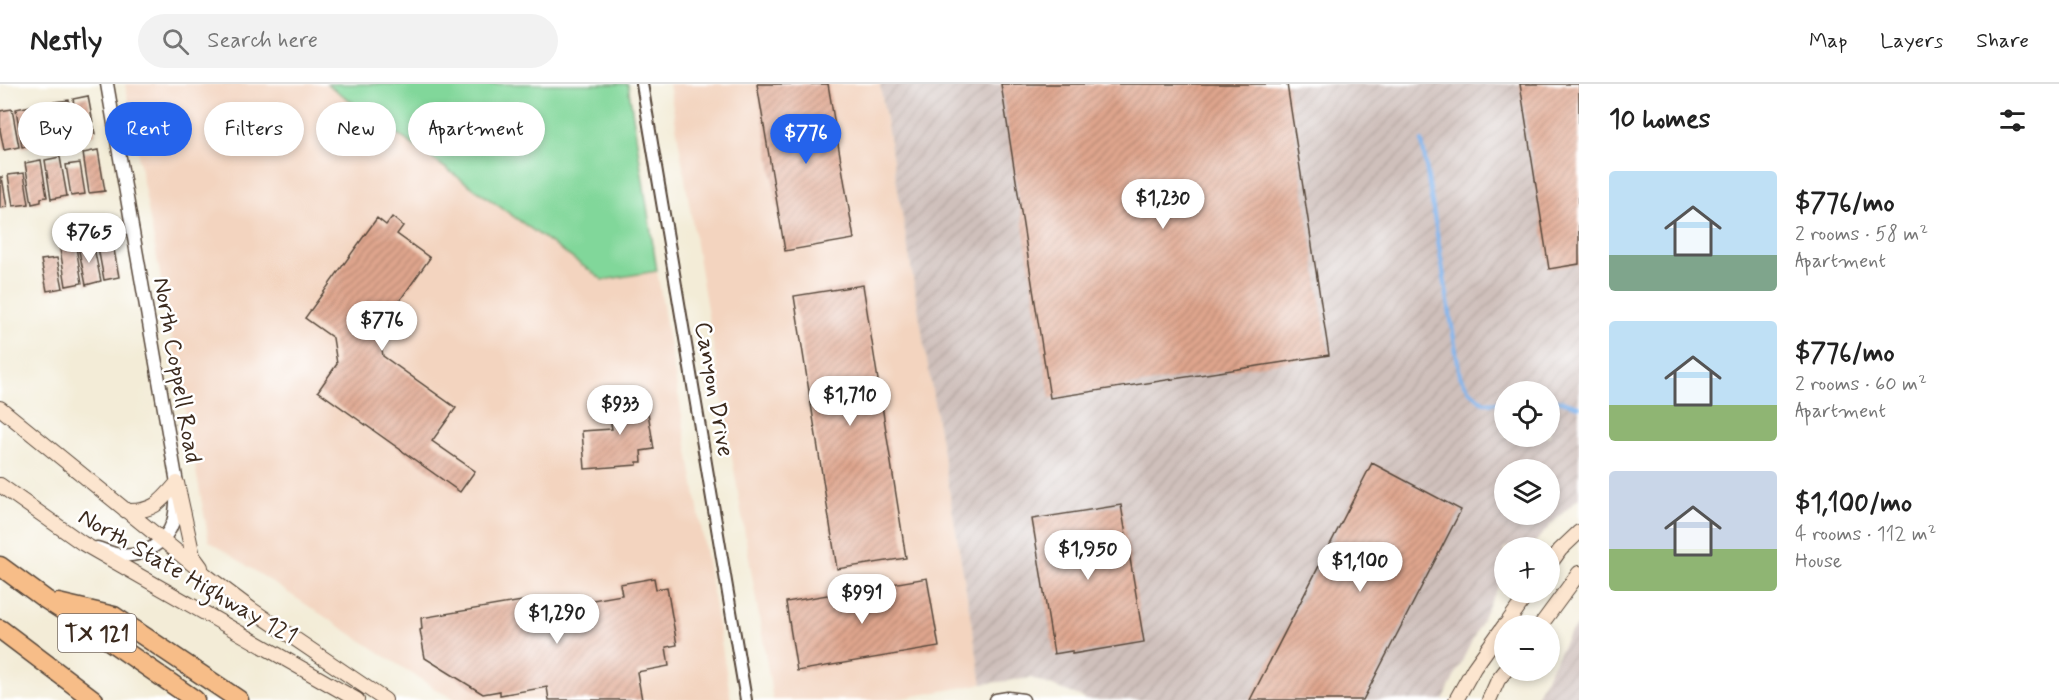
<!DOCTYPE html>
<meta charset="utf-8">
<style>
body{margin:0;font-family:Mynerve,sans-serif;background:#f2f2f2;color:#222;height:100vh;display:flex;flex-direction:column;font-size:22px;white-space:nowrap}
*{box-sizing:border-box;margin:0}
p{font-size:20px;color:#767676}
.icon{flex:none;width:33px;height:33px;fill:none;stroke:currentColor;stroke-width:2;stroke-linecap:round;stroke-linejoin:round}
.map{position:relative;flex:1;overflow:hidden}
.side{display:flex;flex-direction:column;background:#fff;width:480px}
.side>*{flex:none}
.banner{position:absolute;left:18px;top:18px;width:570px;height:54px;display:flex;gap:12px}
.buttons{position:absolute;left:1494px;top:297px;display:grid;gap:12px}
.buttons a{display:grid;place-items:center;width:66px;height:66px;border-radius:50%;background:#fff;box-shadow:0 3px 9px #0003;font-size:30px}
.price{position:absolute;translate:-50% -51px;padding:0 14px;border-radius:21px;background:#fff;color:#222;font-size:20px;line-height:39px;filter:drop-shadow(0 2px 3px #0008)}
.price::after{content:'';position:absolute;left:50%;top:36px;width:18px;height:14px;margin-left:-9px;background:inherit;clip-path:polygon(0 0,100% 0,50% 100%)}
.price.on{background:#2563eb;color:#fff}
ul{padding:0;list-style:none}
li{display:flex;align-items:center;gap:18px;height:150px;padding:0 30px}
li span{display:grid;place-items:center;flex:none;width:168px;height:120px;border-radius:6px;color:#555}
li>.icon{margin-inline-start:auto}
span .icon{width:72px;height:72px;fill:#fffc;stroke-width:1}
li b{font-size:26px}
h2{display:flex;justify-content:space-between;align-items:center;height:72px;padding:0 30px;font-size:26px}
.tag{padding:0 21px;border-radius:27px;background:#fff;box-shadow:0 3px 9px #0003;font-size:21px;line-height:54px}
.tag.on{background:#2563eb;color:#fff}
header{display:flex;align-items:center;gap:36px;box-sizing:border-box;height:84px;padding:0 30px;background:#fff;border-bottom:2px solid #e0e0e0}
header strong{font-size:28px}
nav{display:flex;gap:33px;margin-inline-start:auto;font-size:21px}
.search{width:420px;height:54px;background:#f2f2f2;display:flex;align-items:center;gap:15px;box-sizing:border-box;padding:0 21px;border-radius:33px;color:#767676;font-size:22px}
main{display:flex;flex:1;min-height:0}
.map>svg:first-child{display:block}
.built{fill:#f3d4bf}
.industrial{fill:url(#industrial-furrows);fill-rule:evenodd}
.green{fill:#81d79a;stroke:#5e805c;stroke-width:1.5}
.lines{fill:none;stroke-linecap:round;stroke-linejoin:round}
.stream{stroke:#82b7f0;stroke-width:4}
.building{fill:url(#building-hatch)}
.minor-casing{stroke:#57473a;stroke-width:14}
.tertiary-casing{stroke:#57473a;stroke-width:15}
.secondary-casing{stroke:#57473a;stroke-width:16}
.motorway-casing{stroke:#57473a;stroke-width:21}
.minor{stroke:#fff;stroke-width:10}
.tertiary{stroke:#fff;stroke-width:12}
.secondary{stroke:#fce5cf;stroke-width:14}
.motorway{stroke:#f7bd88;stroke-width:18}
.labels{text-anchor:middle;stroke-width:5;stroke-linejoin:round;paint-order:stroke}
.shield{fill:#fff;stroke:#766a62;stroke-width:1.5}
.shield-label{font-size:22px;font-weight:bold;fill:#3b2a1e}
.street-label{font-size:24px;fill:#3b2a1e;stroke:#fff}
</style>
<header>
<strong>Nestly</strong>
<div class="search"><svg class="icon" aria-label="search" viewBox="0 0 24 24"><circle cx="10" cy="10" r="6"/><path d="M15 15l6 6"/></svg>Search here</div>
<nav><a>Map</a><a>Layers</a><a>Share</a></nav>
</header>
<main>
<div class="map">
<svg width="1579" height="616" viewBox="0 0 1579 616">
<defs>
<pattern id="industrial-furrows" width="10" height="10" patternUnits="userSpaceOnUse" patternTransform="scale(1.5)"><rect width="10" height="10" fill="#cfc0bb"/><path d="M-1 1l2-2M0 10L10 0M9 11l2-2" fill="none" stroke="#b3a5a0"/></pattern>
<pattern id="building-hatch" width="6" height="6" patternUnits="userSpaceOnUse" patternTransform="scale(1.5)"><rect width="6" height="6" fill="#dfa58d"/><path d="M-1 1l2-2M0 6l6-6M5 7l2-2" fill="none" stroke="#b68773"/></pattern>
</defs>
<rect width="100%" height="100%" fill="#fff"/>
<filter id="ink" filterUnits="userSpaceOnUse"><feTurbulence type="fractalNoise" baseFrequency=".0167" numOctaves="2"/><feDisplacementMap in="SourceGraphic" scale="12" xChannelSelector="R" yChannelSelector="G"/><feConvolveMatrix kernelMatrix="1 2 1 2 8 2 1 2 1" color-interpolation-filters="sRGB"/></filter>
<filter id="wash" filterUnits="userSpaceOnUse"><feTurbulence type="fractalNoise" baseFrequency=".008" numOctaves="4" result="noise"/><feDisplacementMap in="SourceGraphic" scale="24" xChannelSelector="R" yChannelSelector="G"/><feGaussianBlur stdDeviation="1.35" result="paint"/><feColorMatrix in="noise" values="0 0 0 0 0 0 0 0 0 0 0 0 0 0 0 0 0 1.4 0 .05"/><feComposite in="paint" operator="in"/></filter>
<g filter="url(#wash)">
<rect width="100%" height="100%" fill="#f3ecd7"/>
<path class="built" d="M125,0H327L603,196L657,187L731,616H456L437,606L209,457Z
M669,0H880L982,600L890,616H773Z"/>
<path class="industrial" d="M880,0H1579V414L1551,440L1531,463L1504,464V495L1499,501L1443,616H1085L1082,613L1031,594L982,600ZM1504,308H1550V352H1504ZM1504,386H1550V430H1504Z
M1579,540V616H1534L1569,550Z"/>
<path class="green" d="M327,0H628L657,187L603,196Z"/>
<g class="lines">
<path class="stream" d="M1422,57L1460,292L1470,307L1484,319L1504,318
M1550,314L1579,322"/>
</g>
<g id="blocks">
<path class="building" d="M757,0H828L854,155L785,167Z
M1001,0H1287L1329,271L1050,314Z
M1520,0H1579V180L1549,185Z
M88,12L95,50L80,53L73,15Z
M69,16L75,53L61,56L54,18Z
M52,19L57,57L41,59L35,21Z
M31,22L37,61L22,63L16,25Z
M12,25L19,63L4,66L0,46V27Z
M98,66L105,107L89,109L83,69Z
M60,73L67,112L51,115L45,76Z
M41,76L47,113L41,114V118L32,120L25,79Z
M80,79L85,110L71,112L66,81Z
M24,89L29,120L13,122L8,91Z
M0,93H2L7,123L0,124Z
M392,133L403,142L397,150L430,174L379,246L383,272L456,324L432,357L475,387L460,408L318,307L337,280L333,254L305,234L377,134L386,141Z
M112,155L119,193L104,196L97,158Z
M93,159L101,197L86,201L78,162Z
M76,163L82,199L66,202L60,165Z
M57,174L63,204L47,207L41,176Z
M863,201L906,474L837,485L794,212Z
M645,311L654,365L641,367L642,378H637V381L585,385L582,347L612,345L607,318Z
M1372,379L1461,426L1363,616H1250Z
M1121,421L1144,558L1072,570V567L1054,570L1032,435Z
M654,494L656,505L667,503L677,561L666,563L669,582L637,588L642,616H549L547,603L500,611V607L483,610L425,574L420,546L422,545L421,534L522,517L524,528L622,511L620,500Z
M927,494L939,563L797,587L786,518Z"/>
</g>
</g>
<g filter="url(#ink)">
<use href="#blocks" fill-opacity="0" stroke="#57473a" stroke-width="1.5"/>
<g class="lines">
<g class="minor-casing">
<path id="minor" d="M642,0L746,616"/>
</g>
<g class="tertiary-casing">
<path id="tertiary" d="M97,464C104,466 112,470 120,471C142,474 166,459 173,438C177,426 176,412 177,399L107,0
M996,616L1008,614L1023,616"/>
</g>
<g class="secondary-casing">
<path id="secondary" d="M0,324L207,492L251,525L385,616
M177,399L193,472L201,483
M0,401L82,459L357,616
M126,427C153,428 160,419 177,399
M1550,480L1560,466L1579,448
M1505,542L1529,508
M1540,542L1579,489
M1456,616L1474,584L1504,542
M1489,616L1498,596L1506,586"/>
</g>
<g class="motorway-casing">
<path id="motorway" d="M0,482L45,515L104,553L195,616
M58,519L114,532L239,616
M0,545L94,616"/>
</g>
<use href="#minor" class="minor"/>
<use href="#tertiary" class="tertiary"/>
<use href="#secondary" class="secondary"/>
<use href="#motorway" class="motorway"/>
</g>
</g>
<g class="labels">
<rect class="shield" x="58" y="530" width="78" height="38" rx="4.5"/>
<g class="shield-label">
<text x="97" y="557">TX 121</text>
</g>
<g class="street-label">
<text transform="translate(178 286) rotate(80)" y="8">North Coppell Road</text>
<text transform="translate(715 305) rotate(80)" y="8">Canyon Drive</text>
<text transform="translate(188 492) rotate(30)" y="8">North State Highway 121</text>
</g>
</g>
</svg>
<div class="buttons">
<a><svg class="icon" aria-label="locate" viewBox="0 0 24 24"><circle cx="12" cy="12" r="6"/><path d="M12 2v4M12 18v4M2 12h4M18 12h4"/></svg></a>
<a><svg class="icon" aria-label="layers" viewBox="0 0 24 24"><path d="M12 4l9 5-9 5-9-5zM3 14l9 5 9-5"/></svg></a>
<a>+</a>
<a>−</a>
</div>
<b class="price on" style="left:806px;top:81px">$776</b>
<b class="price" style="left:1163px;top:146px">$1,230</b>
<b class="price" style="left:89px;top:180px">$765</b>
<b class="price" style="left:382px;top:268px">$776</b>
<b class="price" style="left:850px;top:343px">$1,710</b>
<b class="price" style="left:620px;top:352px">$933</b>
<b class="price" style="left:1088px;top:497px">$1,950</b>
<b class="price" style="left:1360px;top:509px">$1,100</b>
<b class="price" style="left:862px;top:541px">$991</b>
<b class="price" style="left:557px;top:561px">$1,290</b>
<div class="banner">
<a class="tag">Buy</a>
<a class="tag on">Rent</a>
<a class="tag">Filters</a>
<a class="tag">New</a>
<a class="tag">Apartment</a>
</div>
</div>
<section class="side">
<h2>10 homes<svg class="icon" aria-label="filters" viewBox="0 0 24 24"><path d="M4 7h16M4 17h16"/><circle cx="9" cy="7" r="2"/><circle cx="15" cy="17" r="2"/></svg></h2>
<ul>
<li><span style="background:linear-gradient(#bfe0f5 70%,#7fa58c 0)"><svg class="icon" aria-label="home" viewBox="0 0 24 24"><path d="M3 11l9-7 9 7M6 9v11h12V9"/></svg></span><div><b>$776/mo</b><p>2 rooms · 58 m²</p><p>Apartment</p></div></li>
<li><span style="background:linear-gradient(#bfe0f5 70%,#8fb573 0)"><svg class="icon" aria-label="home" viewBox="0 0 24 24"><path d="M3 11l9-7 9 7M6 9v11h12V9"/></svg></span><div><b>$776/mo</b><p>2 rooms · 60 m²</p><p>Apartment</p></div></li>
<li><span style="background:linear-gradient(#c9d6e8 65%,#8fb573 0)"><svg class="icon" aria-label="home" viewBox="0 0 24 24"><path d="M3 11l9-7 9 7M6 9v11h12V9"/></svg></span><div><b>$1,100/mo</b><p>4 rooms · 112 m²</p><p>House</p></div></li>
</ul>
</section>
</main>
